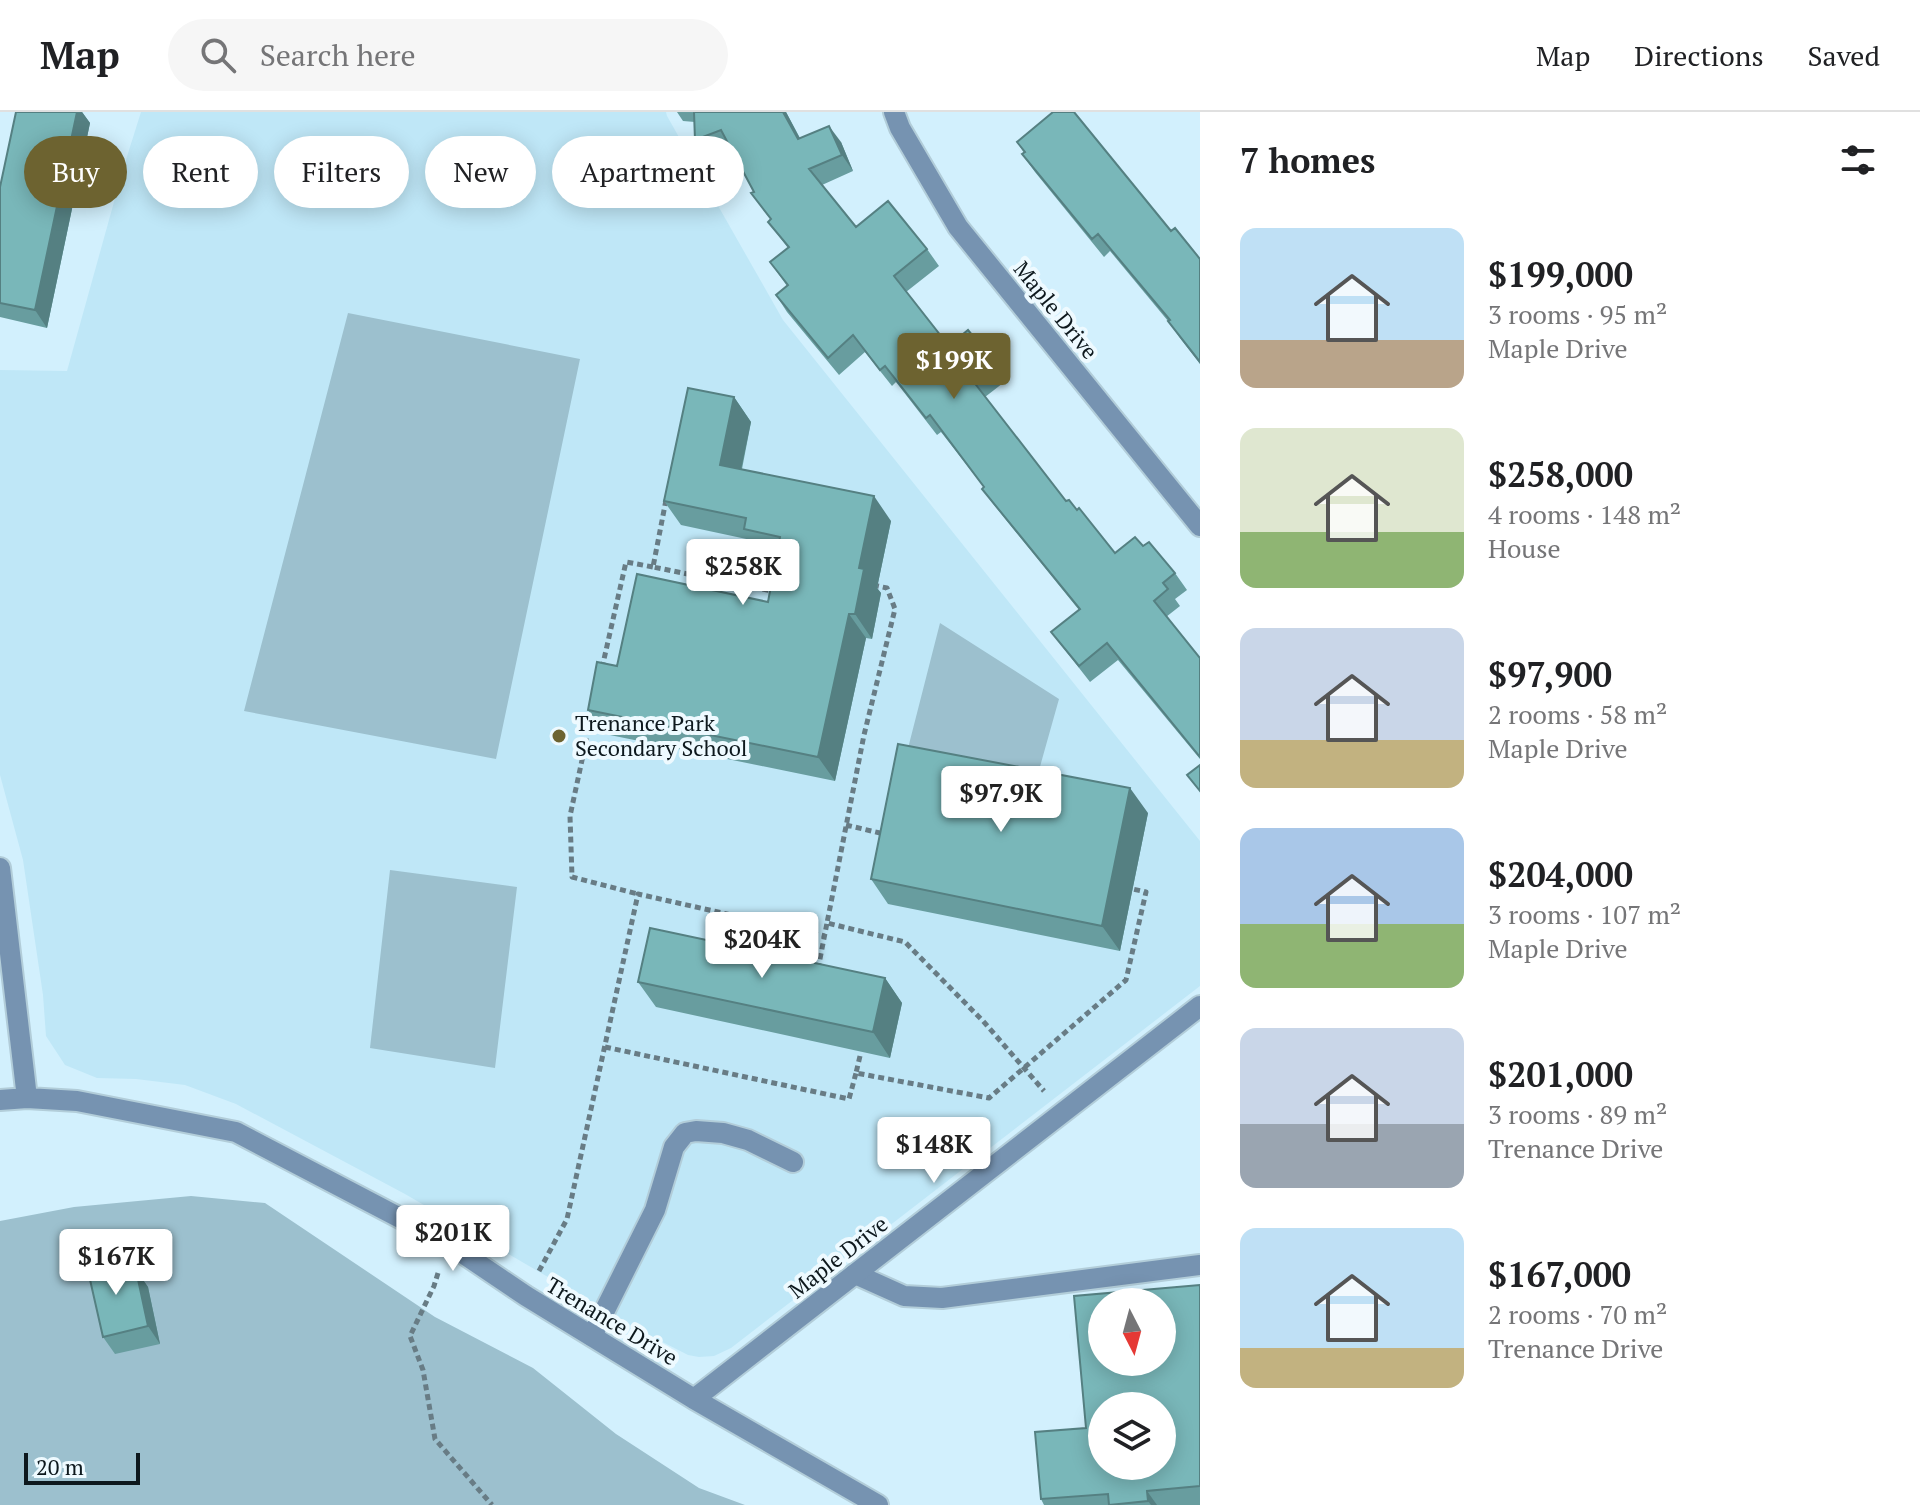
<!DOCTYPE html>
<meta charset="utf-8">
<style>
body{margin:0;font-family:"PT Serif",serif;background:#f6f6f6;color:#202124;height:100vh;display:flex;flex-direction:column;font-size:30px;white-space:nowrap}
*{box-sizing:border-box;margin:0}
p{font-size:26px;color:#757577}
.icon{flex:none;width:44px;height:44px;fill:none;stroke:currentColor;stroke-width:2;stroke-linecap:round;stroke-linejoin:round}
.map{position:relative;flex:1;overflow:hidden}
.panel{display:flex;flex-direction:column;background:#fff;width:720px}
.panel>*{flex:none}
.hud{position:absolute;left:24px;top:24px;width:760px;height:72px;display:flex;gap:16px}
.needle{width:52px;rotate:174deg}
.tools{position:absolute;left:1088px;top:1176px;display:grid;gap:16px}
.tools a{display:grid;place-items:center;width:88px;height:88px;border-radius:50%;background:#fff;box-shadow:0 4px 20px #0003;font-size:40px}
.scale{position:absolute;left:24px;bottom:20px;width:116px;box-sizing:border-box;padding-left:8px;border:4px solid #0d181d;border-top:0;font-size:22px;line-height:28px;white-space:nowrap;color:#0d181d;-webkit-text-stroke:6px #eefaff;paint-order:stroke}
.price{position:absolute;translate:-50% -68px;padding:0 18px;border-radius:8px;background:#fff;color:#222;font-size:26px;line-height:52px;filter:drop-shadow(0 2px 4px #0008)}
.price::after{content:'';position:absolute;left:50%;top:48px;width:24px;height:18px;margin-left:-12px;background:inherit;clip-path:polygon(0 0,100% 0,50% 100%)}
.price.current{background:#6d6330;color:#fff}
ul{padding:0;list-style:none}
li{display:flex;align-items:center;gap:24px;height:200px;padding:0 40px}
li span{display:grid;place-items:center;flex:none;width:224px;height:160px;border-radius:16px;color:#555}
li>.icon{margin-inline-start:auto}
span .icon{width:96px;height:96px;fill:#fffc;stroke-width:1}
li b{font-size:34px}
h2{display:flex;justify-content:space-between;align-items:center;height:96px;padding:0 40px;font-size:34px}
.pill{padding:0 28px;border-radius:36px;background:#fff;box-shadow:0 4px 20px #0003;font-size:28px;line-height:72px}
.pill.current{background:#6d6330;color:#fff}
header{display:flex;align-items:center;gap:48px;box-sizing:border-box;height:112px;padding:0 40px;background:#fff;border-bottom:2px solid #e0e0e0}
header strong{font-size:38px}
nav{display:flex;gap:44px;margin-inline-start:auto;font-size:28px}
.search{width:560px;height:72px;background:#f6f6f6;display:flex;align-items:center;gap:20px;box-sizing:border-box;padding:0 28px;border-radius:44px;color:#757577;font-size:30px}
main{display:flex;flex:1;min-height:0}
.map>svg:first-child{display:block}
.built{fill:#bfe7f7}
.green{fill:#9cc0ce}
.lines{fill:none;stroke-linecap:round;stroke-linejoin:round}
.service-casing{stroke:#b2cdd9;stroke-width:24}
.minor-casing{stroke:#b2cdd9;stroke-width:24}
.path{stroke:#687c85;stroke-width:5;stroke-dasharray:6 4;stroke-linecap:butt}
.service{stroke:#7693b1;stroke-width:20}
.minor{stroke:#7693b1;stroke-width:20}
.wall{fill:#689d9f}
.shaded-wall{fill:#558082}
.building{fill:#79b7b9;stroke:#558082;stroke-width:2;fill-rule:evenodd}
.poi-dot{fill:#6d6330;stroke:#eefaff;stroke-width:3}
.labels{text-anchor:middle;stroke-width:8;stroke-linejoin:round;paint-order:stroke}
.street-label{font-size:22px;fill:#0d181d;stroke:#eefaff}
.poi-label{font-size:22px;fill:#0d181d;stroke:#eefaff;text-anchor:start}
</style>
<header>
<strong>Map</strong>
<div class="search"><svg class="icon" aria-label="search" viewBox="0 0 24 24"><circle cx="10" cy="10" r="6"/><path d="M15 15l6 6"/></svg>Search here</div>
<nav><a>Map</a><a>Directions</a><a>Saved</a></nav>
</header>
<main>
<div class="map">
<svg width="1200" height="1393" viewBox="0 0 1200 1393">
<rect width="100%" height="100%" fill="#d2f0fd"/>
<path class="built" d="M141,0H666L667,4L783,208L1200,729V874L731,1236L714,1244L699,1245L688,1243L641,1219L405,1082L236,992L185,973L136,967L97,966L65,953L46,924L43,883L23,748L0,663V258L67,259L124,54Z"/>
<path class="green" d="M348,201L580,247L496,647L244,599Z
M940,511L1059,587L1034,676L905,648Z
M390,758L517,775L495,956L370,936Z
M191,1084L265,1091L435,1205L533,1256L616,1322L699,1376L745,1393H0V1109L74,1095Z"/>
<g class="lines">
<g class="service-casing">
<path id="service" d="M855,1162L904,1184L942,1186L1200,1153
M592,1224L655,1098L674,1035L685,1021L696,1019L723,1021L748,1028L793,1050"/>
</g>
<g class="minor-casing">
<path id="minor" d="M894,0L900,16L958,115L1200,414
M0,756L27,986
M0,988L27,986L77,989L236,1020L446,1130L526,1184L694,1287L878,1393
M694,1287L1200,894"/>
</g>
<path class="path" d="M666,388L653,455L772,479L773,475
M873,473L887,476L895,497L864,623L827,811L905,830L983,909L1044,979
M602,556L626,450L653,455
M593,597L570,704L572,765L638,782
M846,713L884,722
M818,857L827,811
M605,935L849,987L856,961
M860,944L856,961L989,986L1126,868L1146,780L1128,776
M539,1159L567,1107L638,782L825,824
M438,1161L434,1174L410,1224L423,1258L435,1327L492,1393"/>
<use href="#service" class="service"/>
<use href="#minor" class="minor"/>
</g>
<path class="wall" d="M16,0H82L90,11L47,216L0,205V75Z
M677,0H786L800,26L841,30L853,59L822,73L856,115L927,137L939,154L906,180L945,229L950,233L995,251L1007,268L985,285L1066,389L1077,398L1115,441L1143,434L1175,461L1187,478L1175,487L1180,494L1166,505L1200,546V647L1118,548L1090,570L1051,520L1079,498L994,393L982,377L984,375L941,320L937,323L896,270L892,274L865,240L839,263L787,200L776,183L787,174L770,150L788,136L768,110L771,108L751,81L754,80L730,36L707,45L695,28V10L683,9Z
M1017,30L1171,119L1200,147V252L1180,226L1168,209L1110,139L1104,145L1035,60L1022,42L1024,41Z
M734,285L751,310L742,357L891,409L877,476L881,481L872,527L866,526L835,669L605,622L588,598L617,554L768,490L776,445L761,442L751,428L681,413L664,389Z
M1148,701L1120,839L888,792L871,767Z
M885,866L902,891L890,946L656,895L638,870Z
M116,1143L128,1160L136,1158L148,1175L160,1232L115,1242L103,1225Z
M1200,1173V1393H1044L1041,1387L1086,1316Z"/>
<path class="shaded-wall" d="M70,0H82L90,11L47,216L35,198Z
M783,0H786L809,44L798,27Z
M829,14L841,30L853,59L842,43Z
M734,285L751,310L737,377L720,353Z
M874,384L891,409L877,476L881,481L872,527L855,502L859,456Z
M849,502L866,526L835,669L818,645Z
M1130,676L1148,701L1120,839L1102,814Z
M885,866L902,891L890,946L873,920Z
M116,1143L128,1160L120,1162Z
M136,1158L148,1175L160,1232L148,1214Z
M1147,1379L1157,1393H1151L1148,1389Z"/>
<path class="building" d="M16,0H77L35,198L0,191V75Z
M694,0H783L798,27L829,14L842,43L809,57L856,115L888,89L927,137L894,164L945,229L950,233L968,218L995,251L973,269L1066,389L1069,388L1077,398L1079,396L1115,441L1135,425L1143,434L1149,430L1175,461L1163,471L1168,477L1154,489L1200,546V645L1107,531L1079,554L1051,520L1080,497L982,377L984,375L930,303L926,306L885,254L880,258L853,223L828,246L776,183L788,173L770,150L789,135L768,110L771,107L751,81L754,80L721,18L695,28Z
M1053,0H1074L1171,119L1175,116L1200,147V250L1168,209L1170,208L1098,122L1092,127L1022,42L1025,40L1017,30Z
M688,276L734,285L720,353L874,384L859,456L864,457L855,502H849L818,645L588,598L597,550L617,554L637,462L768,490L780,425L744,417L746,406L664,389Z
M898,632L1130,676L1102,814L871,767Z
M1200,653V679L1187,663Z
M650,816L885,866L873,920L638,870Z
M116,1143L120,1162L136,1158L148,1214L103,1225L86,1150Z
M1200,1173V1374L1147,1379L1148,1389L1109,1393L1108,1382L1041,1387L1035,1320L1086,1316L1074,1184ZM1102,1190H1162V1250H1102ZM1102,1294H1162V1354H1102Z"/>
<circle class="poi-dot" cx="559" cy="624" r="8"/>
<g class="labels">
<g class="street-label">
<text transform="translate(1056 198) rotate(51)" y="8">Maple Drive</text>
<text transform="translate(838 1145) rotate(-38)" y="8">Maple Drive</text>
<text transform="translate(612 1209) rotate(31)" y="8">Trenance Drive</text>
</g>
<g class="poi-label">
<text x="575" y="619">Trenance Park<tspan x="575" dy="25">Secondary School</tspan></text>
</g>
</g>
</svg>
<div class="tools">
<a><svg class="needle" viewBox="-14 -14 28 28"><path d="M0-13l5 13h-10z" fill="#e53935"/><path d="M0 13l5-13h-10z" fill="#757577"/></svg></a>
<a><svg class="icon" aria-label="layers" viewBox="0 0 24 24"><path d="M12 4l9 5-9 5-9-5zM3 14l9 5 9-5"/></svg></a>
</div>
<div class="scale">20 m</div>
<b class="price current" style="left:954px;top:289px">$199K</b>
<b class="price" style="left:743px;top:495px">$258K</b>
<b class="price" style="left:1001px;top:722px">$97.9K</b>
<b class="price" style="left:762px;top:868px">$204K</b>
<b class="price" style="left:934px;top:1073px">$148K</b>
<b class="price" style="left:453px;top:1161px">$201K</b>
<b class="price" style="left:116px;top:1185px">$167K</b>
<div class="hud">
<a class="pill current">Buy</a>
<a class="pill">Rent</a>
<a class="pill">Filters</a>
<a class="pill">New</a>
<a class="pill">Apartment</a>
</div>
</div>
<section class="panel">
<h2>7 homes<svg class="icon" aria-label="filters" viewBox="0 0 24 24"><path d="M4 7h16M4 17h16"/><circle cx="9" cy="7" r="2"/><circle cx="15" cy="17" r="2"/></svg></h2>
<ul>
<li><span style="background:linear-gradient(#bfe0f5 70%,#b9a48a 0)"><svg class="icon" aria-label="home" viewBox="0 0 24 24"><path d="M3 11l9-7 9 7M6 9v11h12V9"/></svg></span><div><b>$199,000</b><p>3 rooms · 95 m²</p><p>Maple Drive</p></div></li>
<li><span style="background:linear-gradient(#dfe7d0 65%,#8fb573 0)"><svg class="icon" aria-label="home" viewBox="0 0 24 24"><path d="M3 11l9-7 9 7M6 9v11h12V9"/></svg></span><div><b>$258,000</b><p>4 rooms · 148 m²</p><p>House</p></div></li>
<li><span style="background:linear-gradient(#c9d6e8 70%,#c2b280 0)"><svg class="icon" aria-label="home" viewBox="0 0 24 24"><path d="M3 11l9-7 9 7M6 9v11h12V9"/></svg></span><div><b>$97,900</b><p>2 rooms · 58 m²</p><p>Maple Drive</p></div></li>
<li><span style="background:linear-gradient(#a9c7e8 60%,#8fb573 0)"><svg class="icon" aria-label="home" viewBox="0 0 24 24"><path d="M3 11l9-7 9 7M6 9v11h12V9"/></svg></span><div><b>$204,000</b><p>3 rooms · 107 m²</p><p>Maple Drive</p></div></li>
<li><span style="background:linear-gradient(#c9d6e8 60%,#9aa5b1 0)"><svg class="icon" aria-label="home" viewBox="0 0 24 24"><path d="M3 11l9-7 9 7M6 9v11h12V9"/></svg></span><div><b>$201,000</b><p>3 rooms · 89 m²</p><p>Trenance Drive</p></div></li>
<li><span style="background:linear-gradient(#bfe0f5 75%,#c2b280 0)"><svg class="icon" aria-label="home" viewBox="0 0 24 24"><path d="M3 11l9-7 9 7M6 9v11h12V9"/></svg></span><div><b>$167,000</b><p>2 rooms · 70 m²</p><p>Trenance Drive</p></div></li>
</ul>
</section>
</main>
